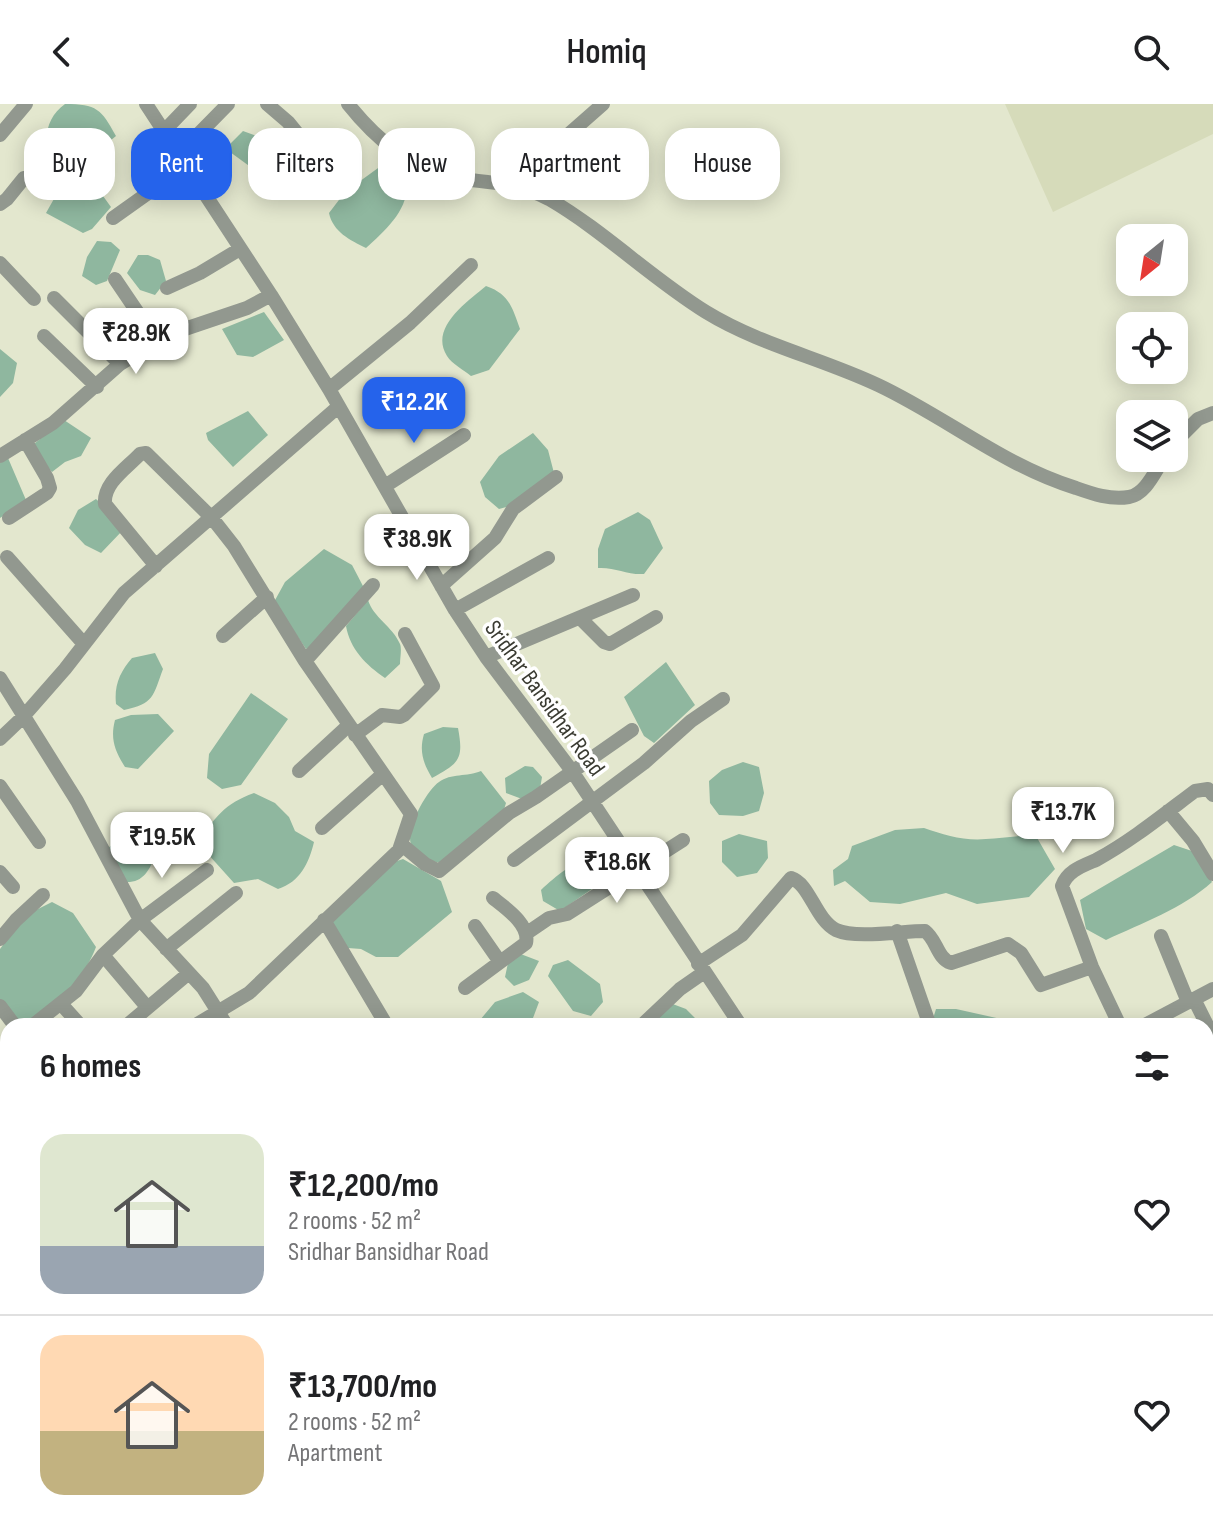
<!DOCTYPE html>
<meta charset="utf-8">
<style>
body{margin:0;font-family:"Sofia Sans Condensed",sans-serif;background:#f2f2f2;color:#202124;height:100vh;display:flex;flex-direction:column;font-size:30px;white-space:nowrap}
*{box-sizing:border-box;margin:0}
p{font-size:26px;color:#757577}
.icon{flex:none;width:44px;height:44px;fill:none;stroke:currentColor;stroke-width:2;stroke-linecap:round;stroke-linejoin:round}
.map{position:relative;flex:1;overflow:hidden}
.sheet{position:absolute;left:0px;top:914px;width:1214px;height:512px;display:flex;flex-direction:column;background:#fff;border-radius:24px 24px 0 0;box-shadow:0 4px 20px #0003}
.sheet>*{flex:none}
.guide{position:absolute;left:24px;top:24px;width:800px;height:72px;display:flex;gap:16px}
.needle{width:52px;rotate:210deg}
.buttons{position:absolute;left:1116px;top:120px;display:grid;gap:16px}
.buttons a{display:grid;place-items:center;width:72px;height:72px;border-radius:16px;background:#fff;box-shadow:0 4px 20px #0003;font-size:40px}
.price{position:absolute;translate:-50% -68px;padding:0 18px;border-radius:16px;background:#fff;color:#222;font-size:26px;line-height:52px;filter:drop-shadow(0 2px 4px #0008)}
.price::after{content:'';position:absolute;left:50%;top:48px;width:24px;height:18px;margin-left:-12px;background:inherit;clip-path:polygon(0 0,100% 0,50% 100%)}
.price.on{background:#2563eb;color:#fff}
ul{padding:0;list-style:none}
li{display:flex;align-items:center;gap:24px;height:200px;padding:0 40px}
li+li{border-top:2px solid #e0e0e0}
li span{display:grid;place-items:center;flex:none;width:224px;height:160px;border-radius:24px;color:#555}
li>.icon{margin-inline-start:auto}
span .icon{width:96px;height:96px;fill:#fffc;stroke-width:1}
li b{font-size:34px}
h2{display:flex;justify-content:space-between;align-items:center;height:96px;padding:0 40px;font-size:34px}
.chip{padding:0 28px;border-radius:24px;background:#fff;box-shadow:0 4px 20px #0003;font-size:28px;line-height:72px}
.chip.on{background:#2563eb;color:#fff}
header{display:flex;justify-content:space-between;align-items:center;height:104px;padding:0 40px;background:#fff;font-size:36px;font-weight:600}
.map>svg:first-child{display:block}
.built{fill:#d6dbba}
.water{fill:#8fb79f}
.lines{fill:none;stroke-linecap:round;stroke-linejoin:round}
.minor{stroke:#92988f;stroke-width:14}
.wall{fill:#9c906e}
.building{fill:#b5a880;stroke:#7f765a;stroke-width:2}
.labels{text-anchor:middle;stroke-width:7;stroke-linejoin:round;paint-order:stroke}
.street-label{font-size:24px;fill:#3a3b32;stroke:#fff}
</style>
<header><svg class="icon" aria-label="back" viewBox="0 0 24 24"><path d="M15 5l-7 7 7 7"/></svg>Homiq<svg class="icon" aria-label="search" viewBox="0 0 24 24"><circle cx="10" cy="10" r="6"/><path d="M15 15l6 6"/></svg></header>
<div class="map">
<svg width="1213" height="1426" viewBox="0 0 1213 1426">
<rect width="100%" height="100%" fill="#e3e7ce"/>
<path class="built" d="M1005,0H1213V30L1053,108Z
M0,1346L8,1357V1418H49L55,1426H0Z"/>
<path class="water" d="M65,0C97,0 101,5 116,32L84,58L65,55L47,41C45,25 51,10 65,0Z
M243,27L257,32L268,47L252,64L230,48L229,41Z
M385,59L406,74C412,103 386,126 366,144C350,136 333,128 329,109L345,88Z
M64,77L95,81L111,103L92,125L83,129L46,109Z
M97,137L111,138L120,146L107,177L96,181L82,172L87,153Z
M138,151H148L160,156L166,177L155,191L140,186L127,169Z
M486,182C509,190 512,203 520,225L489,266L471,272C464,266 452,260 447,252C429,224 467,198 486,182Z
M264,208L284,236L253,253L237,251L222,225Z
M0,245L17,259L13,279L0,293Z
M248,307L268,331L233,363L208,336L206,329Z
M64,316L91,334L81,352L65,358L52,368L30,343Z
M533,329L548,346L554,369L514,401L499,405L485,393L480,378L499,352Z
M8,354L26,396L0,414V359Z
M96,395L112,410L123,426L101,449L85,441L69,424L78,406Z
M638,408L650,416L663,444L644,470C627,471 615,463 598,464V445L605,425Z
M324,445L352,461L364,484L315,541L306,545L274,498L285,478Z
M368,496C373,513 393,523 400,540C402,545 400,554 400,560L385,574C366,561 350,545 346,522Z
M155,549L163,565C153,592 154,600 124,606L116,600C114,581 120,568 132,554Z
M666,558L695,601L654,639L644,632L624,593Z
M251,589L288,615L241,681L222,685L207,674L209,650Z
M158,610L174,627L138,665L125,663C115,647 110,635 115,616L131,611Z
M443,623L458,624C464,656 459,659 432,674C423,659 419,647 424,630Z
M743,658L759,663L764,689L759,707L743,712L719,711L710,699L709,677L722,666Z
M525,662L533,663L542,673L540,685L522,695L506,689L505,674Z
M481,667L506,699L502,712L442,759C430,758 416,751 411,740C405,725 427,686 439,678C451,669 467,673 481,667Z
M254,689L275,699L289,713L295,727L314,738C309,759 300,778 278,785L258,775L234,779L198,739C215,713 224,700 254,689Z
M924,724C944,731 964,737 986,735C1003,734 1018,731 1036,732L1055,765L1029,793L977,800L946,789L900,800L870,798L845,777L834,782L833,766L848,755L852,742L895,726Z
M130,727L155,752C149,767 143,779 125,778L108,744Z
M739,730L767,737L768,754L757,769L737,773L722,758V737Z
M1174,741L1192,747L1212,778C1182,805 1142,819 1106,836L1086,825L1080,796Z
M596,754L605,764V776L560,807L543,797L541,786C556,772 574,756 596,754Z
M403,755L441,777L452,808L398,853H376L361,845L348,844L331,817L391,759Z
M52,798L73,809L96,843C84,875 55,909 22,922L0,896V845L15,825L36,806Z
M518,849L539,857L529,876L514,882L505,873L508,859Z
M568,856L600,880L603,898L591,912L573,907L548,872L553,861Z
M523,888L539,898L530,922H475L495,898Z
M670,899L686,905L703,922H649Z
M936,905H956L1010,917L1014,922H934L932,918Z
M5,950L8,953V1011L4,1017L0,1018V952Z
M1213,1304V1426H1004L1017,1418H1206V1307Z
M358,1418H399L387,1426H357Z
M615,1418H682L671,1426H619Z"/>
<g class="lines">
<path class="minor" d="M146,0L271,191L329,285L455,506L486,553L572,667L741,922
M267,0L288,18L327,66
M348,0C375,34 412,66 455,74C489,79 518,78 549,95C604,127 651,174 706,208C760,241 821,254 878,281C946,313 1004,362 1076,384C1093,390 1110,396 1129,393C1146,390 1155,367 1164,354
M164,27L190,0
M0,31L26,0
M179,50L228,0
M512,80L603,0
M0,100L7,95L24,74
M113,114L186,62
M0,159L34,195
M115,175L157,237
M167,184L200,169L240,145
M54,194L120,260
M44,232L97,283
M329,285L410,219L471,161
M1174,339L1198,315L1213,309
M0,352L53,319L120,260L167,231L247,204L271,191
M385,382L464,331
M9,414L47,389L50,384L47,374L25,336
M7,453L84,540
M156,462L105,400C103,379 127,364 140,350L146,349L212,414L234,442L305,557L411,710L399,746L249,889L194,922
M441,482L495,434L513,405L556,373
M455,506L548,454
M580,514L604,538L610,540L656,513
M223,532L267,493
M486,553L633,491
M305,557L373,481
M0,574L77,697L140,816L203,884L227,922
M355,631L382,611L400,613L404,611L433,582L405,530
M0,635L22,614L65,565L124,489L338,303
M299,667L349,621
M0,682L39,738
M1168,707L1193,737L1213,770
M322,724L383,670
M401,740L425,760L439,767L509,709L536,693L632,626
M514,756L644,659L691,617L723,595
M0,768L13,783
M324,816L387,922
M475,822L500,858
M897,827L930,922
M527,829L549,814L567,810L683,736
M1161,832L1188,898
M0,835L16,816L43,791
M166,845L236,789
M103,851L147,903
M698,860L742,831L791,774C810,780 815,815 836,826C856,835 902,827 925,827C937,836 937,854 951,859L1008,840L1021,849L1041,881L1092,863
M465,884L526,839C530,821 507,805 493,794
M1194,895L1213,933
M62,901L81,922
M0,902L15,922
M32,922L76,887L103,851L140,816L207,766
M126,922L189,869
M641,922L680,885L703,869
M1120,922L1092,863L1062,782C1067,767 1082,762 1096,756C1131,737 1163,711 1195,687L1208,685L1213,691
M1143,922L1213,885
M1206,1012L1213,1011
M1206,1043L1213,1041
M0,1058L8,1052
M0,1090L8,1099
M1206,1134L1213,1132
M8,1151L3,1160L8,1176
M1206,1214L1213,1237
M0,1284L8,1278
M0,1315L8,1327
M72,1418L78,1426
M197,1418L200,1426
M246,1418L252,1426
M353,1418L354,1426
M554,1418L559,1426
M306,1426L313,1421L338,1418
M888,1426L901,1418"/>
</g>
<path class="wall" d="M1206,1257L1213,1273V1292L1206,1295Z
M752,1418H891L878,1426H758Z"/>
<path class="building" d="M1206,1261L1213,1277V1284L1206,1287Z
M683,1418H744L750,1426H674Z
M753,1418H862L849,1426H759Z"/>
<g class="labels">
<g class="street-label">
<text transform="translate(545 594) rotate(54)" y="8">Sridhar Bansidhar Road</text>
</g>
</g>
</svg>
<div class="buttons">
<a><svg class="needle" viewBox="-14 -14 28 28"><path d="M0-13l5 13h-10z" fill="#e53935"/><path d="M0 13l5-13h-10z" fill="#757577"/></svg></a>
<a><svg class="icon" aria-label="locate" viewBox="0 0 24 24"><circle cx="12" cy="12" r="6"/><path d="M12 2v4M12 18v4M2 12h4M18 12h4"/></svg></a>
<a><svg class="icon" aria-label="layers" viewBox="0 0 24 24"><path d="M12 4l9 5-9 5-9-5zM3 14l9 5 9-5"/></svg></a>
</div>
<b class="price" style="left:136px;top:272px">₹28.9K</b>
<b class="price on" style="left:414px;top:341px">₹12.2K</b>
<b class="price" style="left:417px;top:478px">₹38.9K</b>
<b class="price" style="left:1063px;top:751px">₹13.7K</b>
<b class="price" style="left:162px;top:776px">₹19.5K</b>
<b class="price" style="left:617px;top:801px">₹18.6K</b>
<div class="guide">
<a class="chip">Buy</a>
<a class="chip on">Rent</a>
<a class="chip">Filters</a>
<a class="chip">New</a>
<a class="chip">Apartment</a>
<a class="chip">House</a>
</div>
<section class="sheet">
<h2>6 homes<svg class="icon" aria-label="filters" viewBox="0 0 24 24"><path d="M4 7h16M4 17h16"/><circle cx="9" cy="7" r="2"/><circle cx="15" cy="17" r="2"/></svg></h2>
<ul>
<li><span style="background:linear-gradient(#dfe7d0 70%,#9aa5b1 0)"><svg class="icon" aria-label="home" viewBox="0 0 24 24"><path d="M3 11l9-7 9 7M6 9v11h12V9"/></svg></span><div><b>₹12,200/mo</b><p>2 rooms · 52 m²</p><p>Sridhar Bansidhar Road</p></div><svg class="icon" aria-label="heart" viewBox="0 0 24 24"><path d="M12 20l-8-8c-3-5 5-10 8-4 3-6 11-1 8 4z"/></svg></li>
<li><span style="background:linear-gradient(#ffd9b3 60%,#c2b280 0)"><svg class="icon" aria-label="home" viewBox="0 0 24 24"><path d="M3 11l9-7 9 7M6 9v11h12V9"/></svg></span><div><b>₹13,700/mo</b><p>2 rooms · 52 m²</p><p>Apartment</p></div><svg class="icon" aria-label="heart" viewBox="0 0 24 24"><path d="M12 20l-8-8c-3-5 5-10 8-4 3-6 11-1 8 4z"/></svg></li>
</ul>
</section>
</div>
